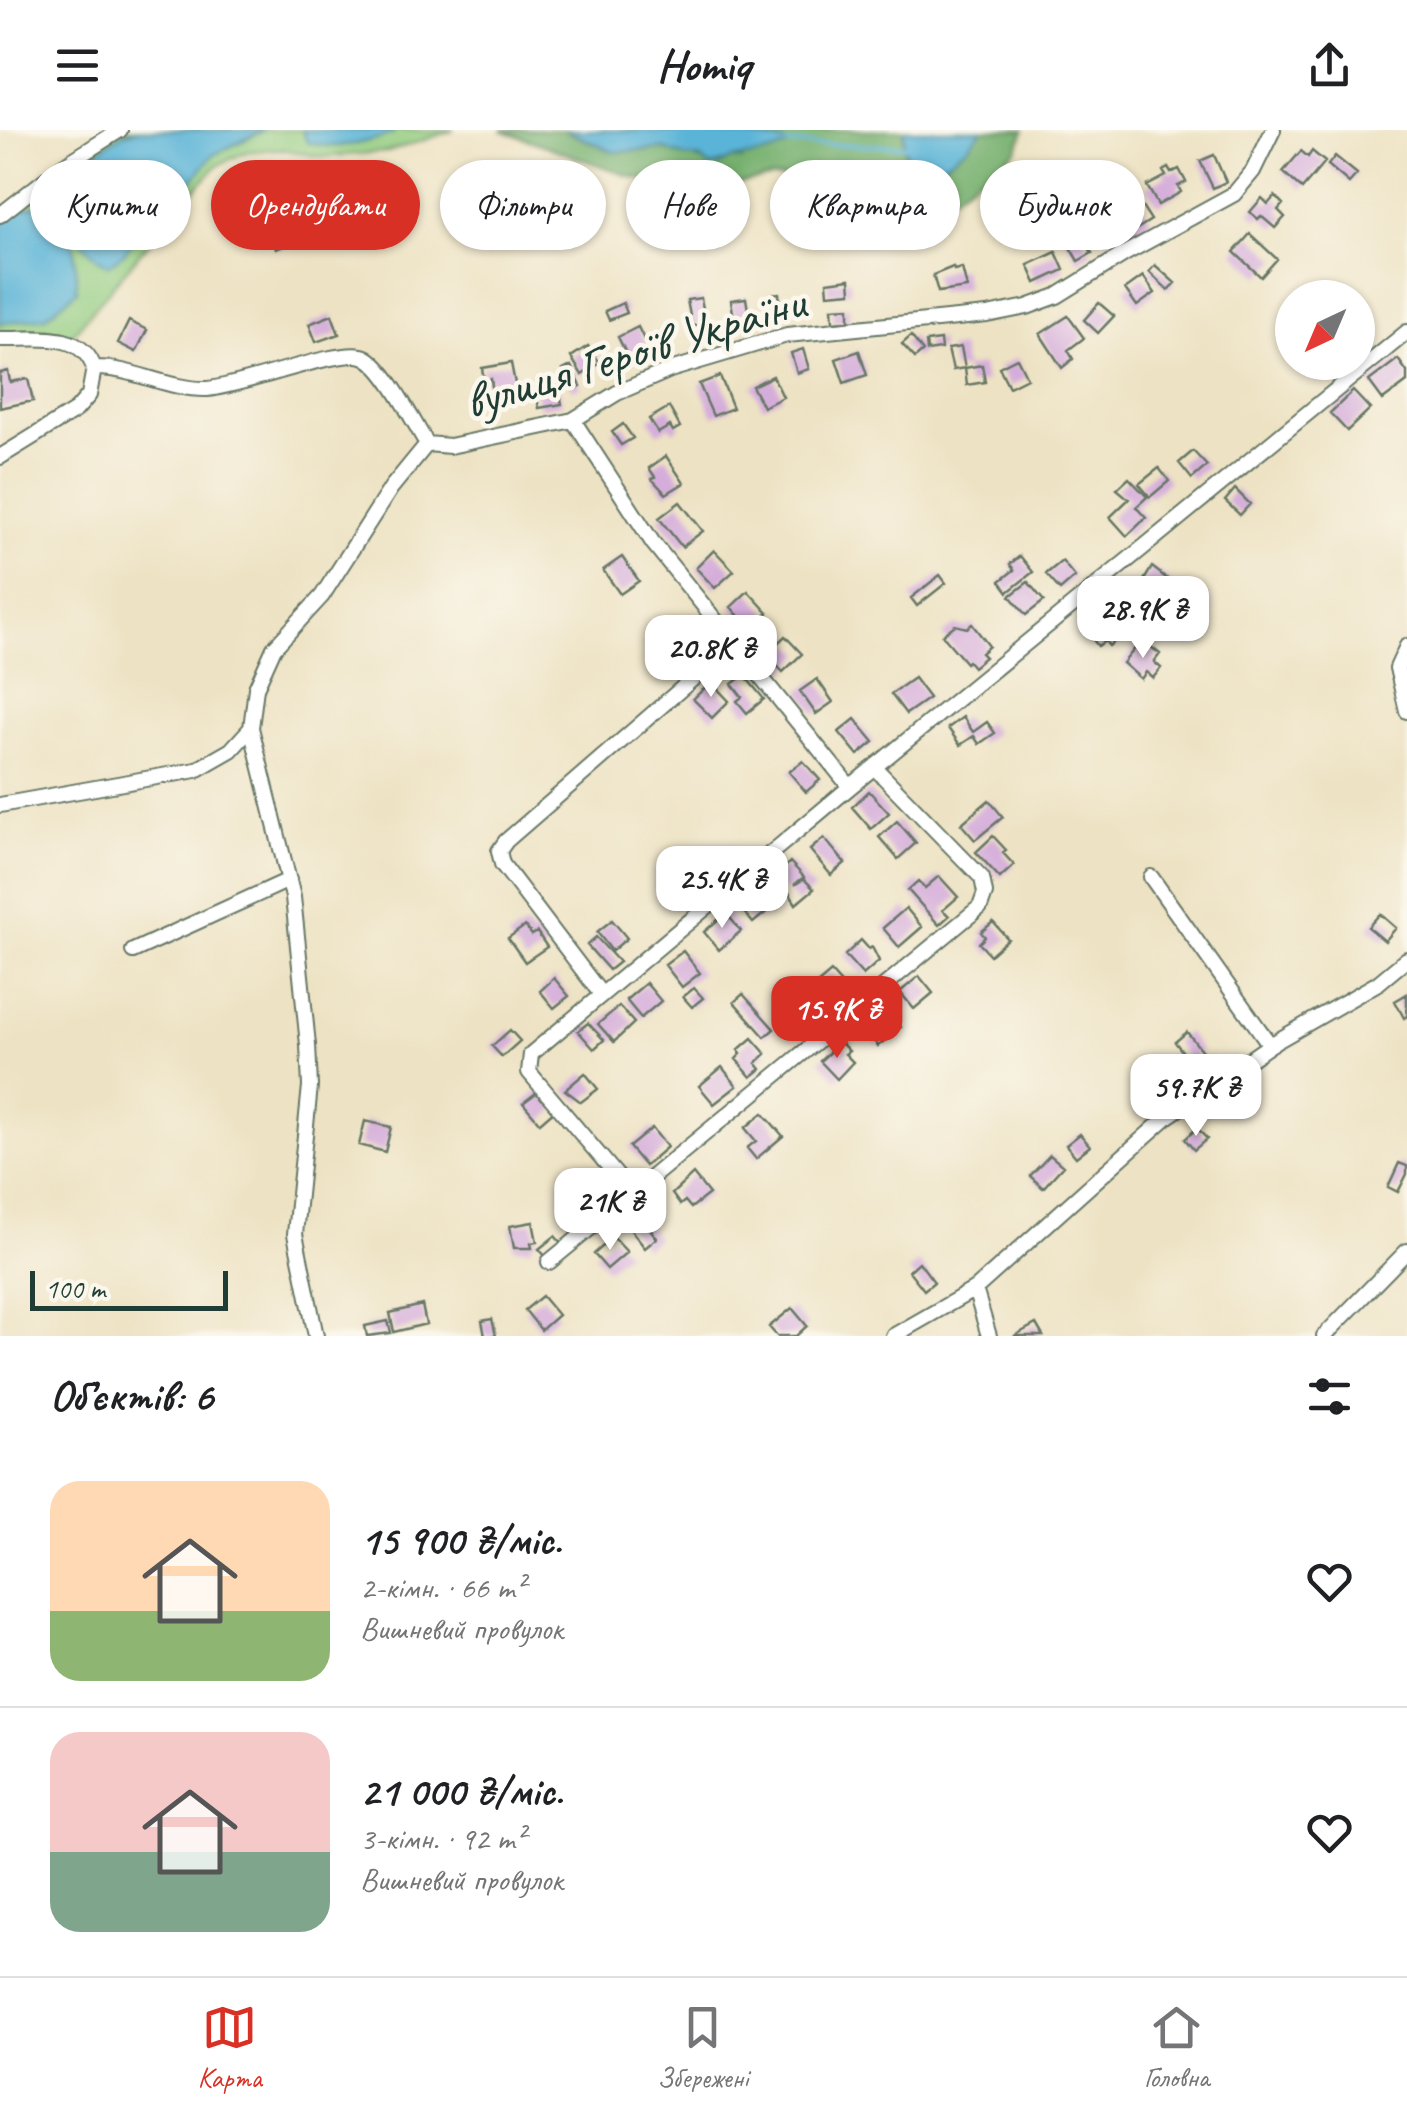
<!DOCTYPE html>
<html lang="uk">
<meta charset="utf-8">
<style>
body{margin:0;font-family:Caveat,sans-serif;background:#f2f2f2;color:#202124;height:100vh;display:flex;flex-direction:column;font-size:38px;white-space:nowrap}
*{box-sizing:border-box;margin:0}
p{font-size:32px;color:#757577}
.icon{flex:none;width:55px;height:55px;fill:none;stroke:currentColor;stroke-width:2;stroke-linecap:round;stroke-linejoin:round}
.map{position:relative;height:1206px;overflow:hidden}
.details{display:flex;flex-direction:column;background:#fff;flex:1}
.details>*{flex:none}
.banner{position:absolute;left:30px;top:30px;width:1348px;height:90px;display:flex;gap:20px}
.needle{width:65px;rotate:224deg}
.fabs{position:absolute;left:1275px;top:150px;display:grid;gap:20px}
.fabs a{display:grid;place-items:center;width:100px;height:100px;border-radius:50%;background:#fff;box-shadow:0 2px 8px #0004;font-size:50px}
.scale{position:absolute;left:30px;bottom:25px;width:198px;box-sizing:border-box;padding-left:10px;border:5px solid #1f3d34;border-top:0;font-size:28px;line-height:35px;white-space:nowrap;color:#1f3d34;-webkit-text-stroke:8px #fbf7ec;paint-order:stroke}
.price{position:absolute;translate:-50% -85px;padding:0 22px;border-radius:20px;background:#fff;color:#222;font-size:32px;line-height:65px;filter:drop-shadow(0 2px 5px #0008)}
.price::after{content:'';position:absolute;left:50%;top:60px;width:30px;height:22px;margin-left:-15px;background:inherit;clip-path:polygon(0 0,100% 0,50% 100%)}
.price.current{background:#d93025;color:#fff}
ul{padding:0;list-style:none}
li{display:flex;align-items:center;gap:30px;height:250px;padding:0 50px}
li+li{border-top:2px solid #e0e0e0}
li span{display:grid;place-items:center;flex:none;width:280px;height:200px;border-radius:30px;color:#555}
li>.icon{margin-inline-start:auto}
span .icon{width:120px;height:120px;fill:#fffc;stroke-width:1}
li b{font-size:42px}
h2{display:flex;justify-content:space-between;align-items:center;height:120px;padding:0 50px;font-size:42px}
.pill{padding:0 35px;border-radius:45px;background:#fff;box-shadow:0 2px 8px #0004;font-size:35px;line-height:90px}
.pill.current{background:#d93025;color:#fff}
header{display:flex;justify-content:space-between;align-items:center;height:130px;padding:0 50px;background:#fff;font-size:45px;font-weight:700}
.tabs{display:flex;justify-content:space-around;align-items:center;height:140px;border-top:2px solid #e0e0e0;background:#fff;font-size:28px;color:#757577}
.tabs a{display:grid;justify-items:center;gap:5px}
.tabs .current{color:#d93025}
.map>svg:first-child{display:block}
.green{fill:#93cc80;stroke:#59845a;stroke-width:2.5}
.forest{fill:#76b06e;stroke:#4a7651;stroke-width:2.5}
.water{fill:#5ab4d7;stroke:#3c7886;stroke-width:2.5}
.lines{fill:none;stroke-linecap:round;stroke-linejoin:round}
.stream{stroke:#5ab4d7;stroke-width:4}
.building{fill:#d5adda}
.minor-casing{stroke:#677766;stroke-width:18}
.minor{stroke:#fff;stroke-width:14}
.labels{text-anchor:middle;stroke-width:9;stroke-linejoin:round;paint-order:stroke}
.street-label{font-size:50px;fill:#1f3d34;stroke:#fbf7ec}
</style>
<header><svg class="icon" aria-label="menu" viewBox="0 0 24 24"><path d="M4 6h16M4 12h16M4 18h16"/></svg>Homiq<svg class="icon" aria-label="share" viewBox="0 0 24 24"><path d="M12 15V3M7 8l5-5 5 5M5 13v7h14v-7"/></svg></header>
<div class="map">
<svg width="1407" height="1206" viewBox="0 0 1407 1206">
<rect width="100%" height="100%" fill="#fbf7ec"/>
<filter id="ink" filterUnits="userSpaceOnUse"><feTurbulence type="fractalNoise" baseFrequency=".01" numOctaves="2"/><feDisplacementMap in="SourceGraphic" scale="20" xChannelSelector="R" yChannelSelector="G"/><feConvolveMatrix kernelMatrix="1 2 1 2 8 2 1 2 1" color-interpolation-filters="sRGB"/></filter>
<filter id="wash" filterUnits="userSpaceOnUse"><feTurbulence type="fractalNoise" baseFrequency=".0048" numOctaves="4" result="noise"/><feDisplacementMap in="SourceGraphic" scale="40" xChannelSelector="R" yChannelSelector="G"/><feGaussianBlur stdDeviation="2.25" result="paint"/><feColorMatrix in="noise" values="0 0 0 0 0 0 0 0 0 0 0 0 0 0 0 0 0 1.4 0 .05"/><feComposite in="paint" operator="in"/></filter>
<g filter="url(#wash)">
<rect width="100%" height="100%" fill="#ede2c3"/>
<path class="green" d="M120,0H454L388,22L322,27L280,19L246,22L218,35L176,80L68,210L0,209V85Z"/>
<path class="forest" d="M501,0H563L613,22L665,19L718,36L732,29L742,30L749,4L722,0H905C902,20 907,42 931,44L966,18L982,0H1024L1017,20L952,67L932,95L920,102L901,105C881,94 880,76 875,56L773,47L707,60L689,59L632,47Z"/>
<path class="water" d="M138,0H265L213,25L173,74L155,81L124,124L108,135C84,121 48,78 57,49L122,4Z
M302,0H395L392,4C365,13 336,21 307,12Z
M565,0C623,0 740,0 790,14C771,26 754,25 733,29C724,31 719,36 709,37L700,28L686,27L665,19L613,22Z
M905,0H982L966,18L927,45C907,35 902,21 905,0Z
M38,75L74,115L77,161L45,187L0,193V93L19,80Z"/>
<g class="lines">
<path class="stream" d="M787,14L907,16"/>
</g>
<g id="blocks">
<path class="building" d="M1301,21L1308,27L1312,21L1325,32L1302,59L1283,42Z
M1214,25L1226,52L1213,58L1200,31Z
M1335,26L1357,44L1349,53L1328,35Z
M1168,38L1171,43L1179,39L1186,52L1178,56L1181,62L1158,75L1147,56L1166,46L1163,41Z
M1275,66L1283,74L1278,80L1285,87L1275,98L1261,86L1258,89L1250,82L1262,68L1268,74Z
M1140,73L1151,90L1132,102L1121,84Z
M292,91L299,110L276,119L269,100Z
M1079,101L1092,123L1078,131L1065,109Z
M1250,104L1277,129L1261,147L1234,122Z
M1056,122L1064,140L1036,153L1028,135Z
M1155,135L1175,153L1168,160L1149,142Z
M953,137L954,140L962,138L967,158L938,162L933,145Z
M1143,146L1155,163L1137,176L1125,159Z
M850,149L851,162L828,164L827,152Z
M779,163L781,184L771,185L769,164Z
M701,168L706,194L692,196L687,170Z
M746,168L749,187L734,189L731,170Z
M623,173L627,183L609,190L605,181Z
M1099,173L1114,186L1098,203L1084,190Z
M849,177V191L833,192L832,178Z
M332,185L339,204L316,212L309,194Z
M1068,186L1084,208L1068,220L1073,229L1062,238L1040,204Z
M129,191L147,200L136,222L118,213Z
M638,197L650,222L630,231L618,207Z
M911,206L923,221L915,228L902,214Z
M940,210L941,219L927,221L926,212Z
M588,216L600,233L582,245L571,227Z
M961,217L965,238L953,240L948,219Z
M803,219L809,239L797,243L791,223Z
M859,221L867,245L844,253L836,229Z
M1017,228L1027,248L1009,257L999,237Z
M1398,229L1407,242V252L1383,270L1369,251Z
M511,233L516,259L493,263L491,249L484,250L482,238Z
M982,235L985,252L967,255L965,238Z
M571,236L581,256L573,260L563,240Z
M8,241L10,252L28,249L33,271L0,278V243Z
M720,246L733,278L713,286L699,254Z
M773,246L783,267L763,277L752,256Z
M558,254L562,274L539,278L535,258Z
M1353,261L1370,279L1347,301L1330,283Z
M669,277L680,297L673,301L670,296L658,303L649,289Z
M623,294L633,308L621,315L612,302Z
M1193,321L1207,336L1192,349L1179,333Z
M666,326L684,353L666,364L652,349L655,347L649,338Z
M1159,338L1169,351L1150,367L1139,354Z
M1129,348L1147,367L1136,377L1146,388L1127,406L1110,387L1129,369L1117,359Z
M1235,359L1250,374L1240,385L1225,371Z
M680,372L703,401L682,417L659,388Z
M714,420L734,441L715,458L696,438Z
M1020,426L1033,442L1008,462L1000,451L1014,440L1010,434Z
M622,427L639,451L620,464L603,440Z
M1062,431L1075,447L1060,460L1046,444Z
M1152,437L1170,451L1149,477L1135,465Z
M940,445L946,453L917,476L911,468Z
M1028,452L1044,471L1026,485L1010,466Z
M748,461L768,483L750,499L731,477Z
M1109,482L1126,502L1109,516L1105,511L1098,516L1086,501Z
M972,494L989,516L981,523L985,527L973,537L968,531L966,533L942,505L955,495L967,498Z
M785,506L802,524L783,542L766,524Z
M678,509L698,531L680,546L660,524Z
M1142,510L1160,524L1154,532L1161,538L1153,548L1146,542L1141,549L1123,533Z
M744,545L764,569L747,583L737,571L742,567L732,554Z
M914,548L929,568L906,584L891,564Z
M817,549L833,572L816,584L800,561Z
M711,552L729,571L712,588L693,569Z
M963,587L973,602L987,592L995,603L979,614L974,606L960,615L948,598Z
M855,589L874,612L858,625L839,602Z
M803,631L820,650L806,662L789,642Z
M869,661L889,683L871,699L852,677Z
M989,670L1003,687L975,710L961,694Z
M897,691L916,713L898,729L879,707Z
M993,706L1006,720L1003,723L1014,735L1000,748L976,722Z
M824,708L845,733L831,745L810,720Z
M790,732L804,747L794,755L804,749L814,759L796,774L786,758L782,761L772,749Z
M939,746L958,767L943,780L949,786L939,795L908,760L918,751L925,758Z
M761,756L776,774L753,793L738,775Z
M906,778L922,797L899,817L883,798Z
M726,783L741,801L719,820L704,802Z
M1380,784L1396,798L1385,811L1368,797Z
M612,790L627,808L612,821L597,802Z
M993,792L1008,809L990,825L979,813L985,807L981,802Z
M525,796L532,805L537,802L547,817L525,832L508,808Z
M596,807L619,832L609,840L587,815Z
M861,810L869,819L872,817L879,831L863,845L845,825Z
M683,821L700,843L682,857L665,835Z
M831,842L847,860L824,879L809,861Z
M919,846L933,863L914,879L900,862Z
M554,848L569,866L554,878L540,861Z
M646,853L661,871L641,888L626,870Z
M694,858L703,868L692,877L683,867Z
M743,864L774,899L765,907L734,872Z
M1407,864V886L1404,888L1395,871Z
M619,876L634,893L614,912L598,894Z
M886,879L901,897L878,916L863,897Z
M588,893L604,910L594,919L578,901Z
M510,900L520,911L502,927L492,916Z
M1187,902L1202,921L1189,930L1175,912Z
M752,908L766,924L756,933L761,939L751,947L736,929L741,924L738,920Z
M840,912L849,921L845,924L853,932L837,949L820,931Z
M722,937L737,956L714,974L699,956Z
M585,943L598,959L581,972L565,960Z
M540,960L556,979L540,993L523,973Z
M763,983L783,1006L756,1029L747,1018L756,1011L745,998Z
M365,991L391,997L385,1022L359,1015Z
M652,998L667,1017L645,1036L629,1017Z
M1197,998L1207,1009L1194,1020L1185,1009Z
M1080,1004L1090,1016L1076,1027L1066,1015Z
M1050,1025L1063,1036L1043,1058L1030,1046Z
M1399,1033L1407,1036V1044L1398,1062L1388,1057Z
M693,1044L709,1064L691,1078L685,1071L680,1075L672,1064Z
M642,1089L657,1108L645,1118L630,1099Z
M533,1092L537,1112L531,1113L532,1118H514L510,1096Z
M555,1106L562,1114L546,1127L539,1119Z
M613,1107L627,1122L607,1139L594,1124Z
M919,1132L934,1152L924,1160L909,1141Z
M542,1166L558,1185L541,1200L525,1180Z
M422,1175L426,1194L394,1202L390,1183Z
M792,1178L807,1196L796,1206H777L769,1197Z
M492,1189L496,1206H485L482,1191Z
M388,1191L391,1203L367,1206L365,1196Z
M1036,1194L1043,1206H1014Z"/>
</g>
</g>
<g filter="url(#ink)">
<use href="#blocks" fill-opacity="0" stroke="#677766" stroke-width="2.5"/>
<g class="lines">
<g class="minor-casing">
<path id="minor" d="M0,85L60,38L120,0
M0,209C33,210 81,199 94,238C132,237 168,260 207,259C240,257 344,216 365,227C386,237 414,293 427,314
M573,290L653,413L850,657
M0,327L76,280L89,265L94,238
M1407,516L1397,538L1407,581
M0,675L196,640L231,620L251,598
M1151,747L1270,915
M133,821L289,750
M601,864L502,734L499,721L506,711L734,513
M633,1065L529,942L531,924L850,657L1407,202
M549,1132L980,777L985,763L982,748L875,638
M975,1159L989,1206
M316,1206L295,1104L310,956L308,915L293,767L251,598L256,558L274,518L322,466L391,358L427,314L450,316L573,290L617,263L670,240L787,205L987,185L1027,177L1057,166L1126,123L1234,64L1253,41L1273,0
M893,1206L975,1159L1168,986L1270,915L1378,853L1407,829
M1324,1206L1407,1121"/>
</g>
<use href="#minor" class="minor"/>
</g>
</g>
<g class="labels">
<g class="street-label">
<text transform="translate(634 220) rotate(-17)" y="18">вулиця Героїв України</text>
</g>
</g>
</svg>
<div class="fabs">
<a><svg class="needle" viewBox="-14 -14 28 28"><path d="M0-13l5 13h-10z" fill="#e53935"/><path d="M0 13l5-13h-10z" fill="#757577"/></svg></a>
</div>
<div class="scale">100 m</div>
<b class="price" style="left:1143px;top:531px">28.9K ₴</b>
<b class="price" style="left:711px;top:570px">20.8K ₴</b>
<b class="price" style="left:722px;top:801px">25.4K ₴</b>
<b class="price current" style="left:837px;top:931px">15.9K ₴</b>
<b class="price" style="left:1196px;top:1009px">59.7K ₴</b>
<b class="price" style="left:610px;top:1123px">21K ₴</b>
<div class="banner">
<a class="pill">Купити</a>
<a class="pill current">Орендувати</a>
<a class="pill">Фільтри</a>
<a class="pill">Нове</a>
<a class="pill">Квартира</a>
<a class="pill">Будинок</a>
</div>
</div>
<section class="details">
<h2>Об’єктів: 6<svg class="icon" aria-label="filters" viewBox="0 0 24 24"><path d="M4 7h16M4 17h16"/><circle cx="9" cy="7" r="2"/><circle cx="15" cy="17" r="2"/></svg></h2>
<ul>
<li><span style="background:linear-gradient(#ffd9b3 65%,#8fb573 0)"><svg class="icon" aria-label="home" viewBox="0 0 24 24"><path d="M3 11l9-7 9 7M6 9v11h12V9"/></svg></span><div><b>15 900 ₴/міс.</b><p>2-кімн. · 66 m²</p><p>Вишневий провулок</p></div><svg class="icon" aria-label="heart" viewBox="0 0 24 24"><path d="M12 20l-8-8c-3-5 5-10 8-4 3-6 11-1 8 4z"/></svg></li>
<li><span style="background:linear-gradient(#f6c9c9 60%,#7fa58c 0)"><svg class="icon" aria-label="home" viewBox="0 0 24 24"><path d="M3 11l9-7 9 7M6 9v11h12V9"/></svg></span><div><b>21 000 ₴/міс.</b><p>3-кімн. · 92 m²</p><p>Вишневий провулок</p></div><svg class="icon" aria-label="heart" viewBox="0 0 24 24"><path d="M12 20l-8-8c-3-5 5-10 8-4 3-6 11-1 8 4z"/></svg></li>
</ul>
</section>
<nav class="tabs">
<a class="current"><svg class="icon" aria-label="map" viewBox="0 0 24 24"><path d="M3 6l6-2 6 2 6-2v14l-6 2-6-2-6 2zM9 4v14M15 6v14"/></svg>Карта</a>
<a><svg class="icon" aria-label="saved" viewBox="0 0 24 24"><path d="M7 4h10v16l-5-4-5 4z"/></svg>Збережені</a>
<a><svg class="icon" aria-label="home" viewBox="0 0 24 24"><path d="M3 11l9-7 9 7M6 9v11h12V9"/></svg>Головна</a>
</nav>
